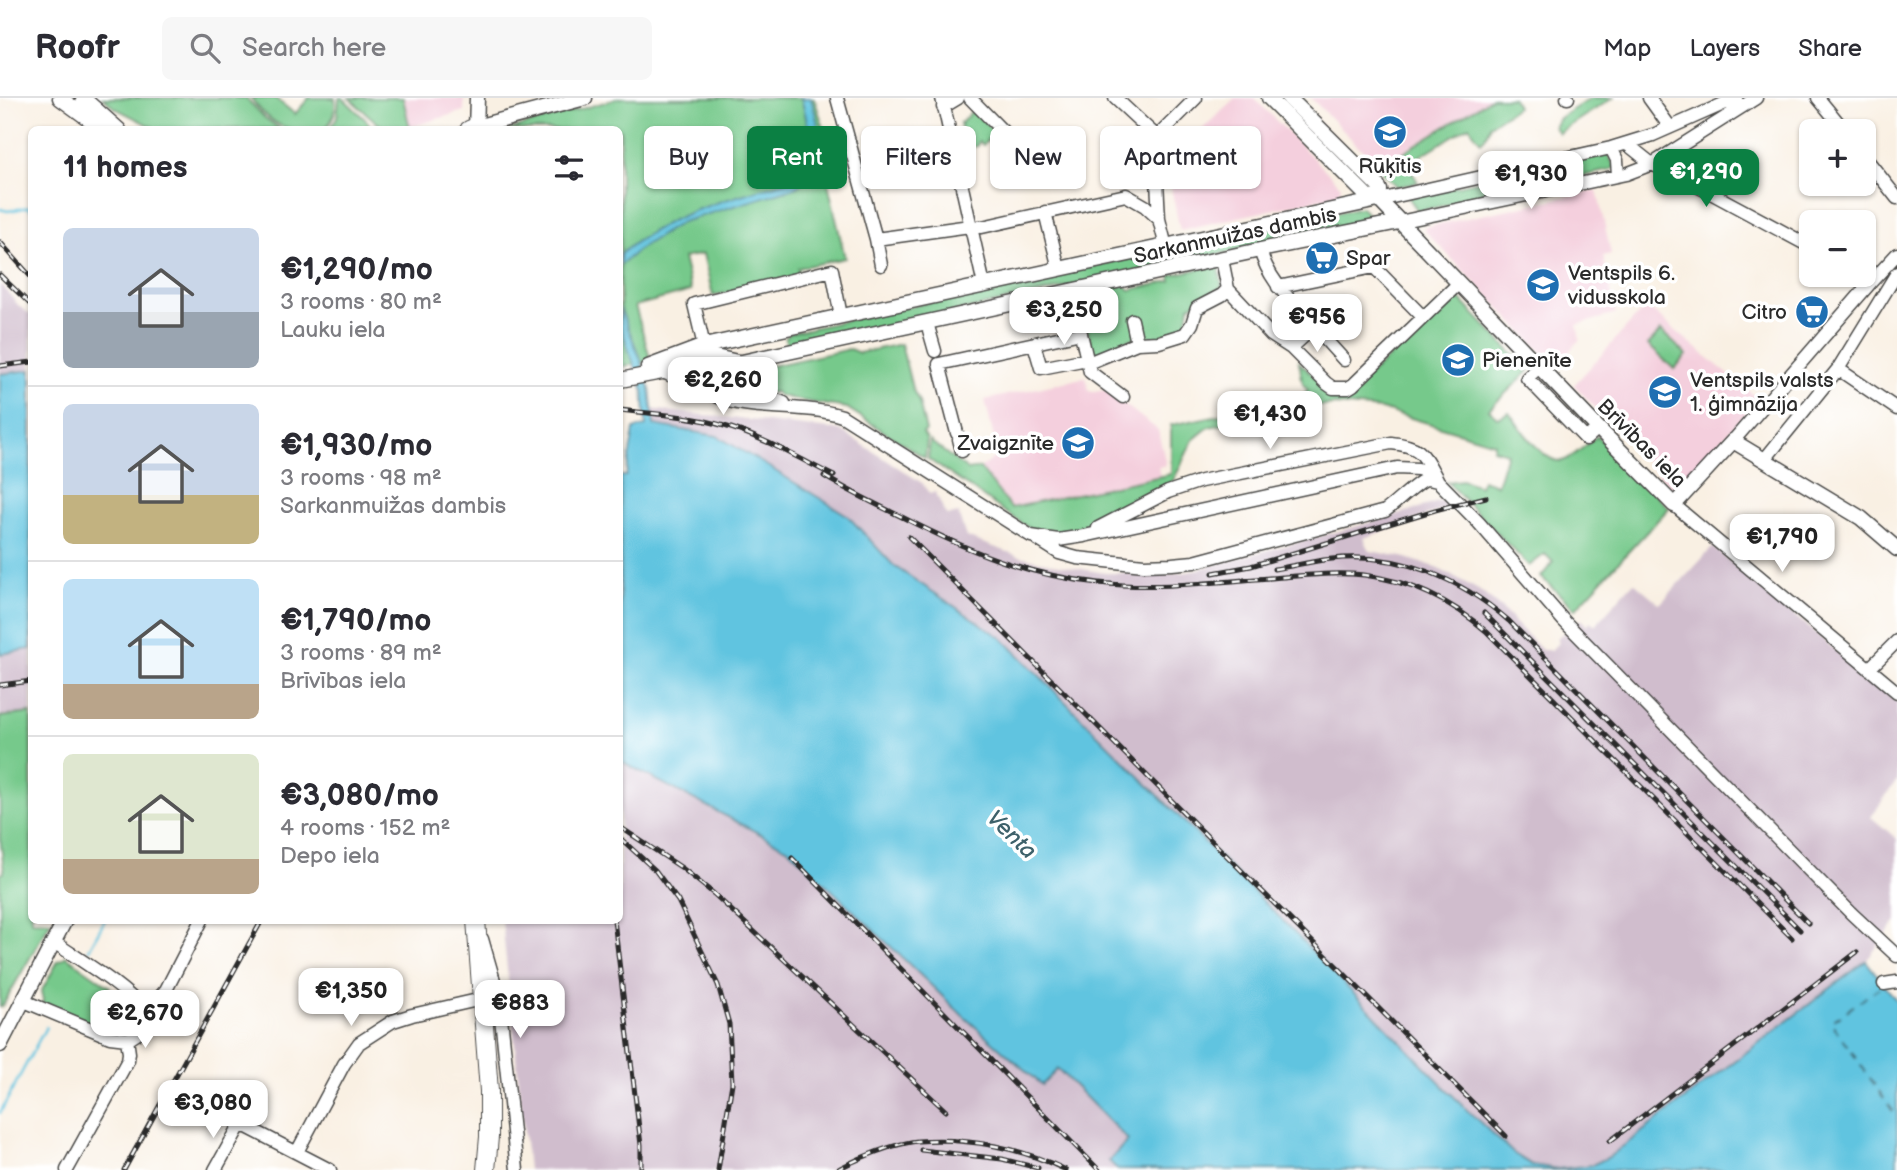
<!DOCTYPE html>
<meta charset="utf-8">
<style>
body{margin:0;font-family:"Balsamiq Sans",sans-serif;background:#f7f7f7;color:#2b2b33;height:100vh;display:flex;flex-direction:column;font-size:26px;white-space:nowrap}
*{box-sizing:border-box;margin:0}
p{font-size:23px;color:#7c7c81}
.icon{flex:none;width:38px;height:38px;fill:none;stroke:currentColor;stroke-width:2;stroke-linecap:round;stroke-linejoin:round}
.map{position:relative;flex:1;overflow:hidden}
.panel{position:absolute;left:28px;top:28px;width:595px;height:798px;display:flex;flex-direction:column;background:#fff;border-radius:10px;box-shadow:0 2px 5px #0004}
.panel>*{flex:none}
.hud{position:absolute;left:644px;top:28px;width:665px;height:63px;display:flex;gap:14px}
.buttons{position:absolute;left:1799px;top:21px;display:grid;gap:14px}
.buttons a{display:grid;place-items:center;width:77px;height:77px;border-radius:10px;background:#fff;box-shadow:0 2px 5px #0004;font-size:35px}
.price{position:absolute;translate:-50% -60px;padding:0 16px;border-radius:14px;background:#fff;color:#222;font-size:23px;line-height:46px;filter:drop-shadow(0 2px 4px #0008)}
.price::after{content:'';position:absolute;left:50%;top:42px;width:21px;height:16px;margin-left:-10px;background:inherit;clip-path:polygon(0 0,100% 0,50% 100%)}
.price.on{background:#0b8043;color:#fff}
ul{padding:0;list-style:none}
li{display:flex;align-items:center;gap:21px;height:175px;padding:0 35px}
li+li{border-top:2px solid #e1e1e2}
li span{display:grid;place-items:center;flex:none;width:196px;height:140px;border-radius:10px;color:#555}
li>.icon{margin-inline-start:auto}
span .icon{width:84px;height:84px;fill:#fffc;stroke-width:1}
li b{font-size:30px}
h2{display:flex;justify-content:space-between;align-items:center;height:84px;padding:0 35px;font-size:30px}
.pill{padding:0 24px;border-radius:10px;background:#fff;box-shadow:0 2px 5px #0004;font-size:24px;line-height:63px}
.pill.on{background:#0b8043;color:#fff}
header{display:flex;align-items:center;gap:42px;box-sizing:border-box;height:98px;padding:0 35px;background:#fff;border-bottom:2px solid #e1e1e2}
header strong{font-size:33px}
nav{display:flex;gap:38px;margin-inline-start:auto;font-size:24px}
.search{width:490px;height:63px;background:#f7f7f7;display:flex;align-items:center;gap:18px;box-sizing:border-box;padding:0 24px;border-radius:10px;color:#7c7c81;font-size:26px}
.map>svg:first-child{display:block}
.built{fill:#f4cfdd}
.industrial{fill:#d0bdcd}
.green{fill:#76c98b;stroke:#507a5b;stroke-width:2}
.water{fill:#61c4e0;stroke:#467886;stroke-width:2}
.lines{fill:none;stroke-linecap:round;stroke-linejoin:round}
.stream{stroke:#61c4e0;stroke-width:2.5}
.ferry{stroke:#3e616a;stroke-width:2;stroke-dasharray:9 7;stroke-linecap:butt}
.minor-casing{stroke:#4a4947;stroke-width:15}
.major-casing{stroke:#4a4947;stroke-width:17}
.highway-casing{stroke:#4a4947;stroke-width:20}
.minor{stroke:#fff;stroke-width:12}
.major{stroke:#fff;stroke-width:14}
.highway{stroke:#fff;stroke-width:18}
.rail-casing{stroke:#2b2b2b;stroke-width:5}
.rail{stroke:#fff;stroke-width:2.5;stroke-dasharray:8;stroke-linecap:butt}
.labels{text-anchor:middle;stroke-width:7;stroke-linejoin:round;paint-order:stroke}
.poi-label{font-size:21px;fill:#2b2b2b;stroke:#fff;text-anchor:start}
.street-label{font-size:21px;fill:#2b2b2b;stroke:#fff}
.water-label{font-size:23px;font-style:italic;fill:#3e616a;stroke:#fff}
</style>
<header>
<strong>Roofr</strong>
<div class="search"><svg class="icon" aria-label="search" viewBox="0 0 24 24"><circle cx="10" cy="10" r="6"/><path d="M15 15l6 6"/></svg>Search here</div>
<nav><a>Map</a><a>Layers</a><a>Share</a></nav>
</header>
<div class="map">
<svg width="1897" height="1072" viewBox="0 0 1897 1072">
<rect width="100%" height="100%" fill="#fff"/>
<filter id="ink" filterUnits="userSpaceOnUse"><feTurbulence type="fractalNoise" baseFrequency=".0143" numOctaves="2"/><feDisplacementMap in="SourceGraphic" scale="14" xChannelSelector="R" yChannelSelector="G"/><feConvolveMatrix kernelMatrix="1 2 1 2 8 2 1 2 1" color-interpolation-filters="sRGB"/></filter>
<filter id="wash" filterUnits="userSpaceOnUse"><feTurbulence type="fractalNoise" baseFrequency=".00686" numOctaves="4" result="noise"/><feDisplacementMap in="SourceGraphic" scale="28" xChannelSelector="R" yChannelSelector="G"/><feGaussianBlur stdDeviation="1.57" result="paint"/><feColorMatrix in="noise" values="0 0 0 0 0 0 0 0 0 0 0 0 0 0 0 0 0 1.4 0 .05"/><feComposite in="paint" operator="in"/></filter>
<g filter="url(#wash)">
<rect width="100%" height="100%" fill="#f9f0e3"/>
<path class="built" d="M389,0H464V13L410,29L397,30Z
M1235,0H1254L1341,88L1338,97L1180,132L1166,66Z
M1311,0H1492L1378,68Z
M1597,92L1611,156L1603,158L1616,216L1577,227L1580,241L1556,269L1424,132L1426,129Z
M1646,208L1758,301L1676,392L1663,381L1574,287Z
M1086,279L1089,293L1093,294L1106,292L1158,332L1166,367L1158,369L1160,378L1011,410L980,370L998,357L985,302Z"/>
<path class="industrial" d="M0,186L19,208L31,217V272L0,276Z
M650,311L840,332L922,385L930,396L935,394L947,418L958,415L966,439L1019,458L1058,467L1105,475L1171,476L1188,474L1387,420L1448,401L1453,408L1364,440L1370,453L1402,459L1432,468L1457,480L1480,493L1501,510L1542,552H1551L1559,544L1556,541L1563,535L1565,536L1581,521L1587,527L1590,523L1595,527L1634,484L1660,506L1713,449L1897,604V682L1871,719L1897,741V823L1866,863L1609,1059L1593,1067L1558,1071L1532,1067L1513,1055L1467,1012L1290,830L1002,540L894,468L847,417L717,338L653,326Z
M31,551V615L0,619V556Z
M620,663L789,751L962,917L1042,986L1057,970L1128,1043L1109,1063L1118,1072H528L502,823L620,822Z"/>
<path class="green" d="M103,0H246L265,20L280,31H156L115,10Z
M251,0H275L295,16L309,0H335C336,13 334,23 324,31C313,32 300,34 290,31C275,28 259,12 251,0Z
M339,0H343L368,24L370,31H330L337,19Z
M349,0H403L410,31L387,32L383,30Z
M619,0H814L825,33V72L845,160L798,170L799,178L713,198L703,156L683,160L691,193L635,208L651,263L620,269V32H508Z
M1492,0H1513L1517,9L1490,27L1485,40L1481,44L1469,28L1407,66L1418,84L1397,89L1378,70Z
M1591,0H1613L1558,35L1554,29L1559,20Z
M973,12L995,34L983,47L979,43L977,48L965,51L960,25L962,26L961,25Z
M1607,55L1615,69L1611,72L1418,113L1408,99Z
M1361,109L1373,123L788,250L785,240L790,235Z
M1219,167L1222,189L1189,208L1187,223L1182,231L1158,240L1142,237L1126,243L1100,256L1093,253L1079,199L1081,197L1125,187L1130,192L1171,183L1170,177Z
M1456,197L1529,273L1489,311L1498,320L1509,314C1518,327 1547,371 1565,362C1575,358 1588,345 1597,338L1669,410L1575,511L1541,479L1553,464L1545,456L1529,468L1447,384L1462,382L1480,388L1482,382L1497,387L1507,355L1493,351L1494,345L1381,311L1335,307L1307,309L1209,329L1193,342L1172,385L1095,429L1060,436L1038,435L1030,431L928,361L930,343L968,372L980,370L1011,410L1171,376V327L1300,300L1308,292L1303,286L1299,264L1331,294L1354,291Z
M1661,233L1687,257L1674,271L1648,247Z
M901,246L912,290L919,304L926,333L923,335L927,342L925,360L847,310L797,302L778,297L775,294H771L772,296L751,277L752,272L765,266L766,269L850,251L859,255Z
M31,615L32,822L51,823L2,909H0V776L4,775L0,737V619Z
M66,858L110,889L89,925L42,905L43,902L41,894L58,863L63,861Z"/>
<path class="water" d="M801,0H811C821,34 829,63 797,89L682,124L642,149L620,167V156C672,113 725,102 788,83C821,69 808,26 801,0Z
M620,210L640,259L650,290L654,327L717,338L756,361L847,417L894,468L1002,540L1290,830L1467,1012L1513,1055L1532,1067L1558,1071L1592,1067L1609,1059L1866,863L1897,903V1072H1118L1109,1063L1128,1042L1058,971L1042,987L962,917L789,751L620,663V378H626L634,331L646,328L643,291L620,228Z
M31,272V551L0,556V276Z"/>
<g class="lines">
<path class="stream" d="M0,111L8,113L29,109L32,113
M89,851L105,822
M0,1015L46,929"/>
<path class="ferry" d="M1880,889L1831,924L1897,1019"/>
</g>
</g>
<g filter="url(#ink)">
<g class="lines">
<g class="minor-casing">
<path id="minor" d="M837,0L876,141L881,167
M942,0L984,187
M970,0L1027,58
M1115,0L1157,39
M1567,0H1568
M1649,0L1670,29
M1818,0L1845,33
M943,9L958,0
M1627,46L1652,66L1709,94L1811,149
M1611,50L1617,62L1618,77
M1864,58L1897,100
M1379,102L1611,50L1653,37L1737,0
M1045,114L1059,171
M1159,121L1156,63L1157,39L1196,0
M1399,124L1626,76L1652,66L1756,0
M876,141L970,128L982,129L1126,97L1145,108L1159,121L1166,149
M1260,152C1269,184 1294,205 1314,229L1291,250
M1222,161L1228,191L1271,237L1291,250L1326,285L1333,290H1348L1353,287L1458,186
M1278,189L1374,169L1423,219
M1071,194L1090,274L1123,299
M1132,222L1137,245
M927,225L935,253
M1314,229L1344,262
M1034,246L1041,270L1087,261
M704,248L694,206L832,172L841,218
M680,259L711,257L742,264C751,289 759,296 784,305
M1088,265L1137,245L1159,244L1185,236L1192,226L1197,210L1222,197L1228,191
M1539,269L1527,280L1586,341L1598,330
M1838,271L1897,311
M663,274L725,302C763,313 804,306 842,318L1031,438L1058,442L1084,438L1397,370L1418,371L1431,376L1479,425L1564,523L1851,815L1897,858
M957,335L939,266L1081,235
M959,341L962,353
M1733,343L1871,184L1897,156
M1765,361L1838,271L1897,175
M1674,407L1897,594
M1098,430L1168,394L1201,383L1391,345C1422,348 1423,356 1437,381
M1037,441L1059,455L1077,460L1144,467L1172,466L1194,464L1385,413C1394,407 1418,383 1426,381C1429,381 1434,382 1437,383
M1869,571L1897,543
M482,841L499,900L517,1072
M54,844C78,861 126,889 142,911
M1884,886L1897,884
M24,903L110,939L127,941
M297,1054L344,966L359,945L393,923L412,917L482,901
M67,1072L128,962L129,955L127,941C141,937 147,925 142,911L159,900L166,892L202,822
M215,1072L239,1029H247L330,1072"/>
</g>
<g class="major-casing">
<path id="major" d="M60,0L104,32
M83,0L119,32
M1269,0L1368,99L1379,102L1598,330L1674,407L1733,343L1861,420L1897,451
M1289,0L1378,88L1380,92L1379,102
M476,29L585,0
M476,32L477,0
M648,269L704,248L1378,102
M620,282L662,274L742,264L1260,152L1399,124
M0,947L65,822"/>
</g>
<g class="highway-casing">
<path id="highway" d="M469,32L476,29
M476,822L489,993V1039L486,1072"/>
</g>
<use href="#minor" class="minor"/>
<use href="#major" class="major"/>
<use href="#highway" class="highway"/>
<g class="rail-casing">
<path id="rail" d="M0,144L32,180
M0,177L32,208
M0,268L32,264
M620,312C653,316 688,317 721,327C761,338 798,360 834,378
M824,378C850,394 877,407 904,420C969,453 1025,477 1099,485C1160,492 1223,483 1284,479C1311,477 1337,474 1364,477C1410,483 1452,503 1487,534L1792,840
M909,439L1506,1038
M1274,471C1293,468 1313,463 1332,461C1398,454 1460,480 1509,523L1808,825
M1213,475L1251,468L1435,412L1486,399
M1484,515L1800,832
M0,587L32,583
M620,729L682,770L714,796L946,1013
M620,740L655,772L678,803L718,887L729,926L732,985L718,1072
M792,760L1099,1072
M614,822L641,1047V1072
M1610,1043L1857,854
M921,1052L1002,1061L1038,1070
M124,1072L262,822
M837,1072C845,1067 853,1064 861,1060C880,1052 899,1045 918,1043C968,1039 1022,1050 1066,1072"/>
</g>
<use href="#rail" class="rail"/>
</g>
</g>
<defs>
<g id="school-disc" transform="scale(1.75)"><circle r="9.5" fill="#1f6fb2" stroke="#fff"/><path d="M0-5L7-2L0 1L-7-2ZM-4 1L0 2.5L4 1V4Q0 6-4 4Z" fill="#fff"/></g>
<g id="supermarket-disc" transform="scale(1.75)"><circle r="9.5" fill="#1f6fb2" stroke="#fff"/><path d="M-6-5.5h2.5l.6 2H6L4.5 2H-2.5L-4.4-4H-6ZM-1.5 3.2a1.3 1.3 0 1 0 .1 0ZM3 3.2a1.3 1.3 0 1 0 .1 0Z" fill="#fff"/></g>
</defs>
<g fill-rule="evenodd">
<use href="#school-disc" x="1390" y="34"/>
<use href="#supermarket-disc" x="1322" y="160"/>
<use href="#school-disc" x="1543" y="187"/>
<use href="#supermarket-disc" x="1812" y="214"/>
<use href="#school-disc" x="1458" y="262"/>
<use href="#school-disc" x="1665" y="294"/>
<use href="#school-disc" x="1078" y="345"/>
</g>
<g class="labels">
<g class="poi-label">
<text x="1390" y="75" text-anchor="middle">Rūķītis</text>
<text x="1346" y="167">Spar</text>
<text x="1568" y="182">Ventspils 6.<tspan x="1568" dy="24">vidusskola</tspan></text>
<text x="1787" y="221" text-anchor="end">Citro</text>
<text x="1482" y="269">Pienenīte</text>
<text x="1690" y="289">Ventspils valsts<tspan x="1690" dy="24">1. ģimnāzija</tspan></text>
<text x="1054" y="352" text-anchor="end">Zvaigznīte</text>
</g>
<g class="street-label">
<text transform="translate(1235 137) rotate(-12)" y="7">Sarkanmuižas dambis</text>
<text transform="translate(1642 345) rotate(45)" y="7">Brīvības iela</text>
</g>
<g class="water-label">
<text transform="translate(1012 736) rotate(44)" y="8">Venta</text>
</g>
</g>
</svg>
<div class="buttons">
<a>+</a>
<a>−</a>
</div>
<b class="price on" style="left:1706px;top:111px">€1,290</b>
<b class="price" style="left:1531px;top:113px">€1,930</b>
<b class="price" style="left:1064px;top:249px">€3,250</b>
<b class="price" style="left:1317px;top:256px">€956</b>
<b class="price" style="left:723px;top:319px">€2,260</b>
<b class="price" style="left:1270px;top:353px">€1,430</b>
<b class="price" style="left:1782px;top:476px">€1,790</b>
<b class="price" style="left:351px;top:930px">€1,350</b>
<b class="price" style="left:520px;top:942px">€883</b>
<b class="price" style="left:145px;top:952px">€2,670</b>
<b class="price" style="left:213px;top:1042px">€3,080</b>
<div class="hud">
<a class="pill">Buy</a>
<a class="pill on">Rent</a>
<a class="pill">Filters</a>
<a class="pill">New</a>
<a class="pill">Apartment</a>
</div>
<section class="panel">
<h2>11 homes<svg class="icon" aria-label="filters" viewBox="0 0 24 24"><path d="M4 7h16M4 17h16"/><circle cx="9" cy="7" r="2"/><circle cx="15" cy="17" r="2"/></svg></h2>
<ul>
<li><span style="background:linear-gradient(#c9d6e8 60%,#9aa5b1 0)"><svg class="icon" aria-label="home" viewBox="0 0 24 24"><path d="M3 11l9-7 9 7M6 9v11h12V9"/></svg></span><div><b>€1,290/mo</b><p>3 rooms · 80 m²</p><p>Lauku iela</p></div></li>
<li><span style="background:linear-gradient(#c9d6e8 65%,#c2b280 0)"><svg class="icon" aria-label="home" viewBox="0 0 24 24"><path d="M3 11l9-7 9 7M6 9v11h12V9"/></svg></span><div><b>€1,930/mo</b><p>3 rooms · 98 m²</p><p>Sarkanmuižas dambis</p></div></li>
<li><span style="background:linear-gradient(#bfe0f5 75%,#b9a48a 0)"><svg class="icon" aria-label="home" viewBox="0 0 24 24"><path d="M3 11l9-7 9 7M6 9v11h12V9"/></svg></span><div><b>€1,790/mo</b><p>3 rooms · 89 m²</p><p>Brīvības iela</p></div></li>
<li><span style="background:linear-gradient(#dfe7d0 75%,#b9a48a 0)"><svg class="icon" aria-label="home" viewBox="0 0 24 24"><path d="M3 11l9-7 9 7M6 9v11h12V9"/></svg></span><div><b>€3,080/mo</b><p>4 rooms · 152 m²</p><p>Depo iela</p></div></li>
</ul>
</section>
</div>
